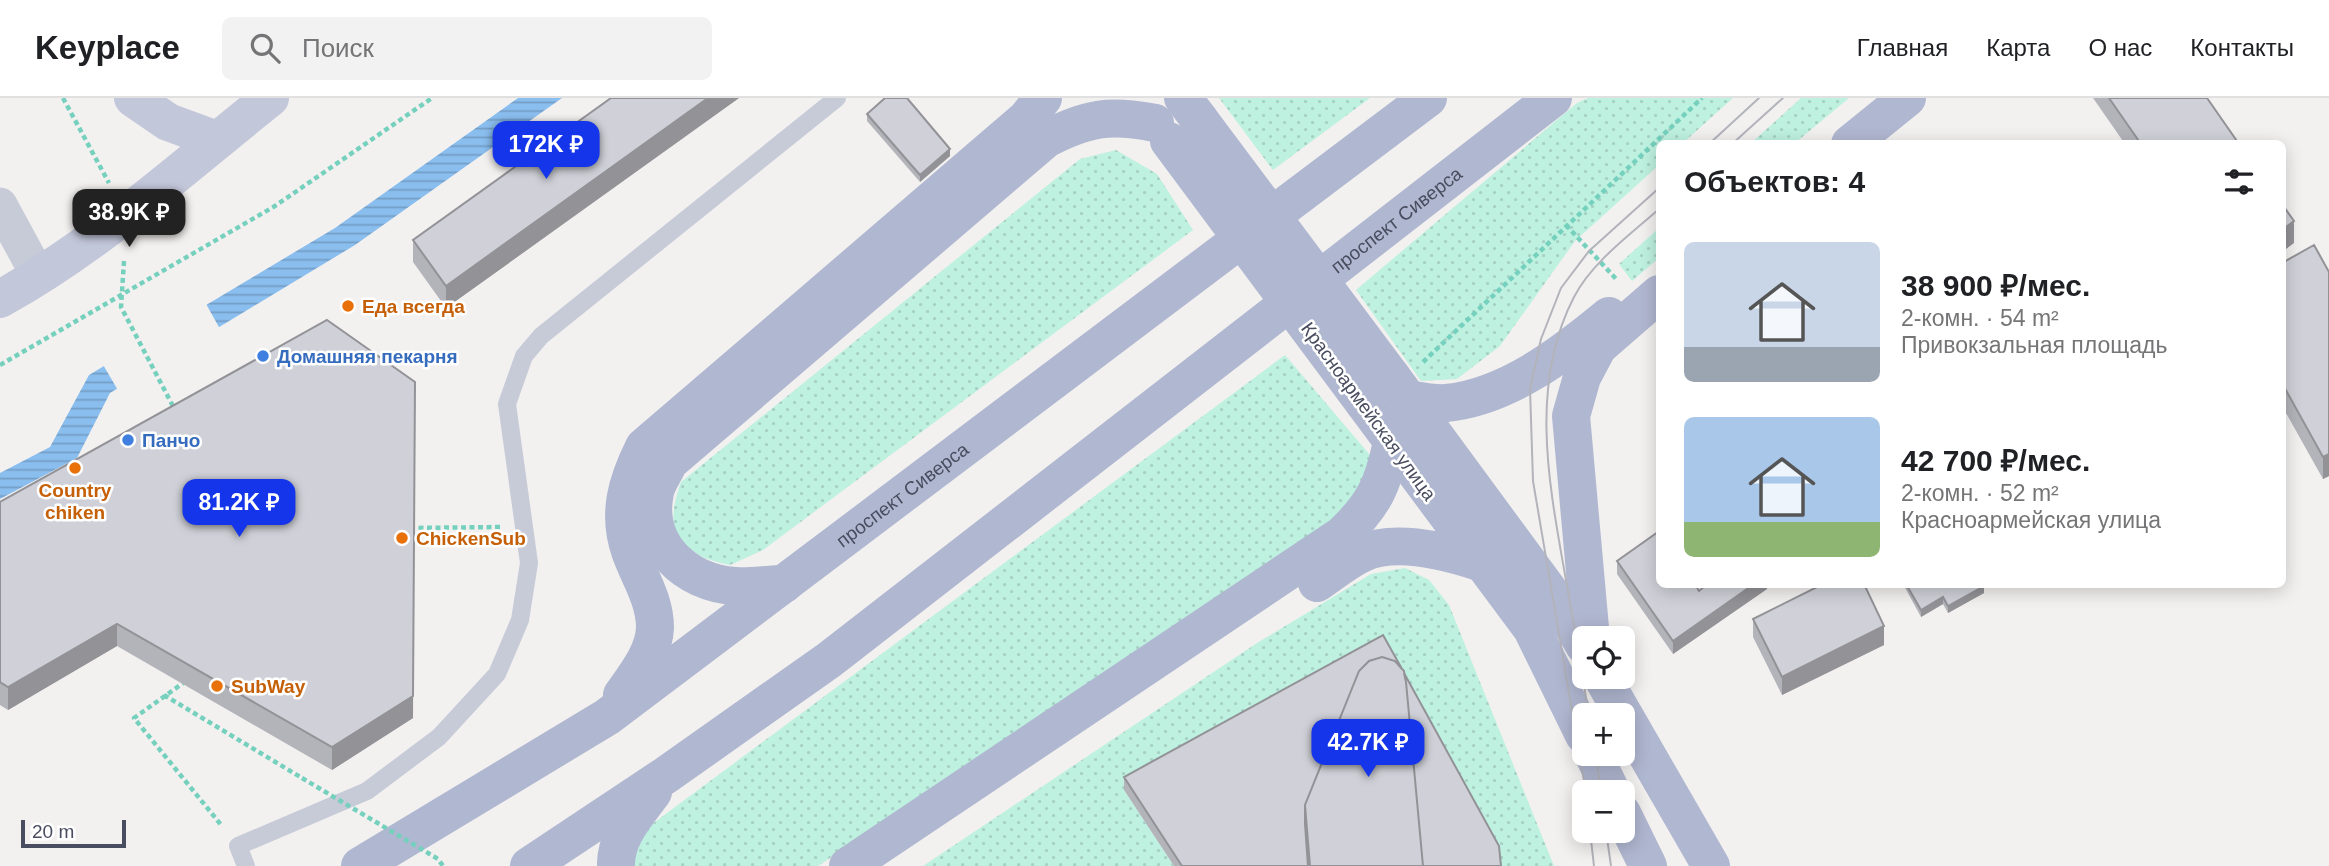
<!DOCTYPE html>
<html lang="ru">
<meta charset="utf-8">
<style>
body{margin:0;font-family:Helvetica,sans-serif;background:#f2f2f2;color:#202124;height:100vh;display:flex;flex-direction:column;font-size:26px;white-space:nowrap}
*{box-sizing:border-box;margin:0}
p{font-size:23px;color:#757577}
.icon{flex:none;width:38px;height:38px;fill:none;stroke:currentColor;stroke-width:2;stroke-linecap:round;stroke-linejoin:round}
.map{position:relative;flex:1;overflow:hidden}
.sheet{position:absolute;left:1656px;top:42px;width:630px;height:448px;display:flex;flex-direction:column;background:#fff;border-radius:10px;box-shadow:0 4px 18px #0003}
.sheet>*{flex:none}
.buttons{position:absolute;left:1572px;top:528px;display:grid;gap:14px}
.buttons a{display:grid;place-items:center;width:63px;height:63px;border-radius:10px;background:#fff;box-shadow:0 4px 18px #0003;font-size:35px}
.scale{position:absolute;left:21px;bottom:18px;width:105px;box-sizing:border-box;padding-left:7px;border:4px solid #484d5f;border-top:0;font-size:19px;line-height:24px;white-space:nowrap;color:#484d5f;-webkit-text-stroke:5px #fff;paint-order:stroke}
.price{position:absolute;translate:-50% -60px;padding:0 16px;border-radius:14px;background:#1435ea;color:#fff;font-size:23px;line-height:46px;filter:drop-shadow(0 2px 4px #0008)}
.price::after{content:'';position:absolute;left:50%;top:42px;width:21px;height:16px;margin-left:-10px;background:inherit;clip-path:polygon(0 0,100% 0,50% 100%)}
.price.current{background:#222;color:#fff}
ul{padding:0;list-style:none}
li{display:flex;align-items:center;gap:21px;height:175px;padding:0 28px}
li span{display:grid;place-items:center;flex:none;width:196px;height:140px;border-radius:10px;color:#555}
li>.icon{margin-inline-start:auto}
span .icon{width:84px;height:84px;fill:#fffc;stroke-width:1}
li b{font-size:30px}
h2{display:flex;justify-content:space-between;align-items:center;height:84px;padding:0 28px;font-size:30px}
header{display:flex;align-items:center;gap:42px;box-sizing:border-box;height:98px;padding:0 35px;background:#fff;border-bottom:2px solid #e0e0e0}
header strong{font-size:33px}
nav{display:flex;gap:38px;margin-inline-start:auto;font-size:24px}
.search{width:490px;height:63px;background:#f2f2f2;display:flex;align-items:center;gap:18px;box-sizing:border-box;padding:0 24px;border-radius:10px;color:#757577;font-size:26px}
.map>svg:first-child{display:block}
.grass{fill:url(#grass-dots)}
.water{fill:url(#water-rules)}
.pier{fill:#f3f1f0}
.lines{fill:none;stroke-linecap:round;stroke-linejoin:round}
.path{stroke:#75d0bd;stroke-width:4.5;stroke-dasharray:5 3.5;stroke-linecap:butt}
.service{stroke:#c7cbd8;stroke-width:18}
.minor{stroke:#c7cbd8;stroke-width:35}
.secondary{stroke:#c3c7da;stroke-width:38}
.primary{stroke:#b0b7d0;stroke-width:38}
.tram{stroke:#b2b3bb;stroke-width:2}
.path-bridge{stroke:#75d0bd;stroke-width:4.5;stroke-dasharray:5 3.5;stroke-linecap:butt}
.primary-bridge{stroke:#b0b7d0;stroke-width:38}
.wall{fill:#b3b4ba}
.shaded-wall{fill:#929297}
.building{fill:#d0d1d8;stroke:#929297;stroke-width:2}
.food-dot{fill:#e8710a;stroke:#fff;stroke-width:2.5}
.shop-dot{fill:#3f7fe0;stroke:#fff;stroke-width:2.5}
.labels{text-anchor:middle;stroke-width:5;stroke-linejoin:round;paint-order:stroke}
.street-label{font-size:19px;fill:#484d5f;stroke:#fff}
.food-label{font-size:19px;font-weight:bold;fill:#c56008;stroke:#fff;text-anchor:start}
.shop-label{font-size:19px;font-weight:bold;fill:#366cbe;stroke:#fff;text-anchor:start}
</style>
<header>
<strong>Keyplace</strong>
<div class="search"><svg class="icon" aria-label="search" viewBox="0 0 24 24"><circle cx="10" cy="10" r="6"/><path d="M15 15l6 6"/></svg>Поиск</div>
<nav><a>Главная</a><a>Карта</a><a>О нас</a><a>Контакты</a></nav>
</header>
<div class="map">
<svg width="2329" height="768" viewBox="0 0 2329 768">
<defs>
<pattern id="grass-dots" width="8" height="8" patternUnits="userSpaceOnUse" patternTransform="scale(1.75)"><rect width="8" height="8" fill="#bef1e0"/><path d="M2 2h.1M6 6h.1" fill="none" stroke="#a5d0c3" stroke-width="1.8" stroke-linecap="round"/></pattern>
<pattern id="water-rules" width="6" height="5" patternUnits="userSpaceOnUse" patternTransform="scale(1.75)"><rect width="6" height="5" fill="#8abeef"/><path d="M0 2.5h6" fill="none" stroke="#739dc5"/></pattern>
</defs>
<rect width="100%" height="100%" fill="#f3f1f0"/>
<path class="grass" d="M1219,0H1370L1273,72Z
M1588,0H1733L1683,45L1659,46V67L1575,143L1500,248L1457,281L1421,283L1356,192L1577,5Z
M1801,0H1849L1795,45H1751Z
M1116,52L1157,76L1193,132L763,452L730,467C678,456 662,435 681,384L1080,61Z
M1659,130V160L1632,183L1619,166Z
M1285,257L1370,357L1364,387L1347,419L818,768H628L640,735Z
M1405,470L1429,482L1449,507L1554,768H1499L1124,692L1174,768H923L1257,545L1371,476Z"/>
<path class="water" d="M518,0H562L355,147L110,295L77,360L0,401V375L50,349L89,277L335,130Z"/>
<path class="pier" d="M205,204L220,231L119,294L102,265Z"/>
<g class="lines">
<path class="path" d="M63,0L109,85
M1566,127L1618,183
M124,163L121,209L175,312
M1423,264L1702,0
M0,267L275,108L432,0
M410,430L500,429
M186,583L134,620L222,728
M164,597L302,680"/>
<path class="service" d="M246,768L238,748L367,693L439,639L497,576L520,522L529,465L507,306L524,258L541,238L837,0"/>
<path class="minor" d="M0,107L39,179"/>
<path class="secondary" d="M133,0L168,24L217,42
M0,201C99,146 182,70 270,0"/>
<g class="primary">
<path d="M1183,0L1199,21"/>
<path d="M1850,46L1907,0"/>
<path d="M1391,278L1563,512L1584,547"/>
<path d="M1408,301C1420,303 1434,306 1446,305C1507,299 1563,256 1609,218"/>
<path d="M1364,305L1532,531L1584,637"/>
<path d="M1317,485C1332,475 1347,462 1363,455C1397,440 1449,454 1482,465"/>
<path d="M784,486C768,486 751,489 735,488C685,485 644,446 655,394C657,384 665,374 669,364L1046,41C1087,20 1109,16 1155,25"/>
<path d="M1591,541L1571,318L1582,279L1598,249L1659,196"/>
<path d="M1602,579L1711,768"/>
<path d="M622,597C636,577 654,555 655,530C655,501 639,479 630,453C617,415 627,383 644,349L1026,21L1043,0"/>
<path d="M1593,656L1612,695"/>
<path d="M1622,715L1648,768"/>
<path id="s1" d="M360,768L607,619L1428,0"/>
<path id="s2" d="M529,768L666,677L829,562L1553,0"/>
<path d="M616,768C615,739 637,716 653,694"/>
<path d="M848,768L1342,437C1374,407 1383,387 1392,344"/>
</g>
<path class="tram" d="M1709,46L1759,0
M1732,46L1783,0
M1589,618C1581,569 1573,520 1564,471C1548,381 1530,284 1574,199C1592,164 1630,137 1659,111
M1596,656L1601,695
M1586,695L1533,383L1530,291L1541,241L1561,190L1589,153L1659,90
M1590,733L1594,768
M1606,733L1611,768"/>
<path class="path-bridge" d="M302,680L438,761L443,768"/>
<path class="primary-bridge" d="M1199,21L1391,278
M1169,43L1364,305"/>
</g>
<path class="wall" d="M611,0H739L446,210L413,164V142Z
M2093,0H2207L2239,46H2125Z
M867,16L950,58L920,84L867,23Z
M2282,165L2329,174V378L2323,381L2282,308Z
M0,404L413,620L332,672L117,548L8,612L0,607Z
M1617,463L1699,493L1767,486V491L1673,556L1617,476Z
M1903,486H1983L1984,495L1948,515L1943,506L1921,519Z
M1753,521L1884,547L1782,597L1753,539Z
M1383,537L1501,768H1174L1124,692V679Z"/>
<path class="shaded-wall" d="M708,0H739L446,210V188Z
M950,51V58L920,84V77Z
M2294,123V145L2282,154V132Z
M415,284L413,620L332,672V649Z
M2329,356V378L2323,381V359Z
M1754,486H1767V491L1673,556V543Z
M1984,488V495L1948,515V508Z
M1943,499V506L1921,519V512Z
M117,526V548L8,612V589Z
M1884,528V547L1782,597V579Z"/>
<path class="building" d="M611,0H708L446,188L413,142Z
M885,0H907L950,51L920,77L867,16Z
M2109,0H2207L2239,46H2141Z
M2282,106L2294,123L2282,132Z
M2314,147L2329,174V356L2323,359L2282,285V165Z
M327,222L415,284L413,598L332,649L117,526L8,589L0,584V404Z
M1658,434L1659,436V486H1695L1699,493L1707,486H1754L1673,543L1617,463Z
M1823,486H1864L1884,528L1782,579L1753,521Z
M1906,486H1983L1984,488L1948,508L1943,499L1921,512Z
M1383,537L1402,571L1395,563L1382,559L1369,563L1359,573L1305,707V726L1308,768H1182L1124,679Z
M1382,559L1395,563L1404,573L1406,584L1423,768H1310L1305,707L1359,573L1369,563Z
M1404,575L1499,748L1501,768H1423L1406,584Z"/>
<g class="food-dot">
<circle cx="348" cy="208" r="7"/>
<circle cx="75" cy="370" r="7"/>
<circle cx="402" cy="440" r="7"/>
<circle cx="217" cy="588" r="7"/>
</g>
<g class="shop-dot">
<circle cx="263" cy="258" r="7"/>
<circle cx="128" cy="342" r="7"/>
</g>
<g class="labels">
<g class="street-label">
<text dy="7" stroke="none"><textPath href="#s2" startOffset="1082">проспект Сиверса</textPath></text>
<text transform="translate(1369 313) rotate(54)" y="7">Красноармейская улица</text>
<text dy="7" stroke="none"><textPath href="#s1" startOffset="658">проспект Сиверса</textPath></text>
</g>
<g class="food-label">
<text x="362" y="215">Еда всегда</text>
<text x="75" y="399" text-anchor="middle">Country<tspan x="75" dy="22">chiken</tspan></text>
<text x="416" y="447">ChickenSub</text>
<text x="231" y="595">SubWay</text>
</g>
<g class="shop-label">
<text x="277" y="265">Домашняя пекарня</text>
<text x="142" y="349">Панчо</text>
</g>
</g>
</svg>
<div class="buttons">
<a><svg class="icon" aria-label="locate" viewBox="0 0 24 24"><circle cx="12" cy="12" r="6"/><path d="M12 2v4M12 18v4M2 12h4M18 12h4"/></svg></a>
<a>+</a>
<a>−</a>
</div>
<div class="scale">20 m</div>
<b class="price" style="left:546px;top:83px">172K ₽</b>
<b class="price current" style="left:129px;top:151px">38.9K ₽</b>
<b class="price" style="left:239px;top:441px">81.2K ₽</b>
<b class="price" style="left:1368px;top:681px">42.7K ₽</b>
<section class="sheet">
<h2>Объектов: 4<svg class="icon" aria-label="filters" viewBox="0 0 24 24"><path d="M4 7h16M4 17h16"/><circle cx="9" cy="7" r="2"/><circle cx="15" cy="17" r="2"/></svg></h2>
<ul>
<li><span style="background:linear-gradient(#c9d6e8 75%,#9aa5b1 0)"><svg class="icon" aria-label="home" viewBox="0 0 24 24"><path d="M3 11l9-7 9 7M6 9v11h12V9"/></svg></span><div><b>38 900 ₽/мес.</b><p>2-комн. · 54 m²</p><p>Привокзальная площадь</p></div></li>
<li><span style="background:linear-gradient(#a9c7e8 75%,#8fb573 0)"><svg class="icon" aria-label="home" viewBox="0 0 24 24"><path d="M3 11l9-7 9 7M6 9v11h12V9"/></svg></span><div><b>42 700 ₽/мес.</b><p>2-комн. · 52 m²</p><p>Красноармейская улица</p></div></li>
</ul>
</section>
</div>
